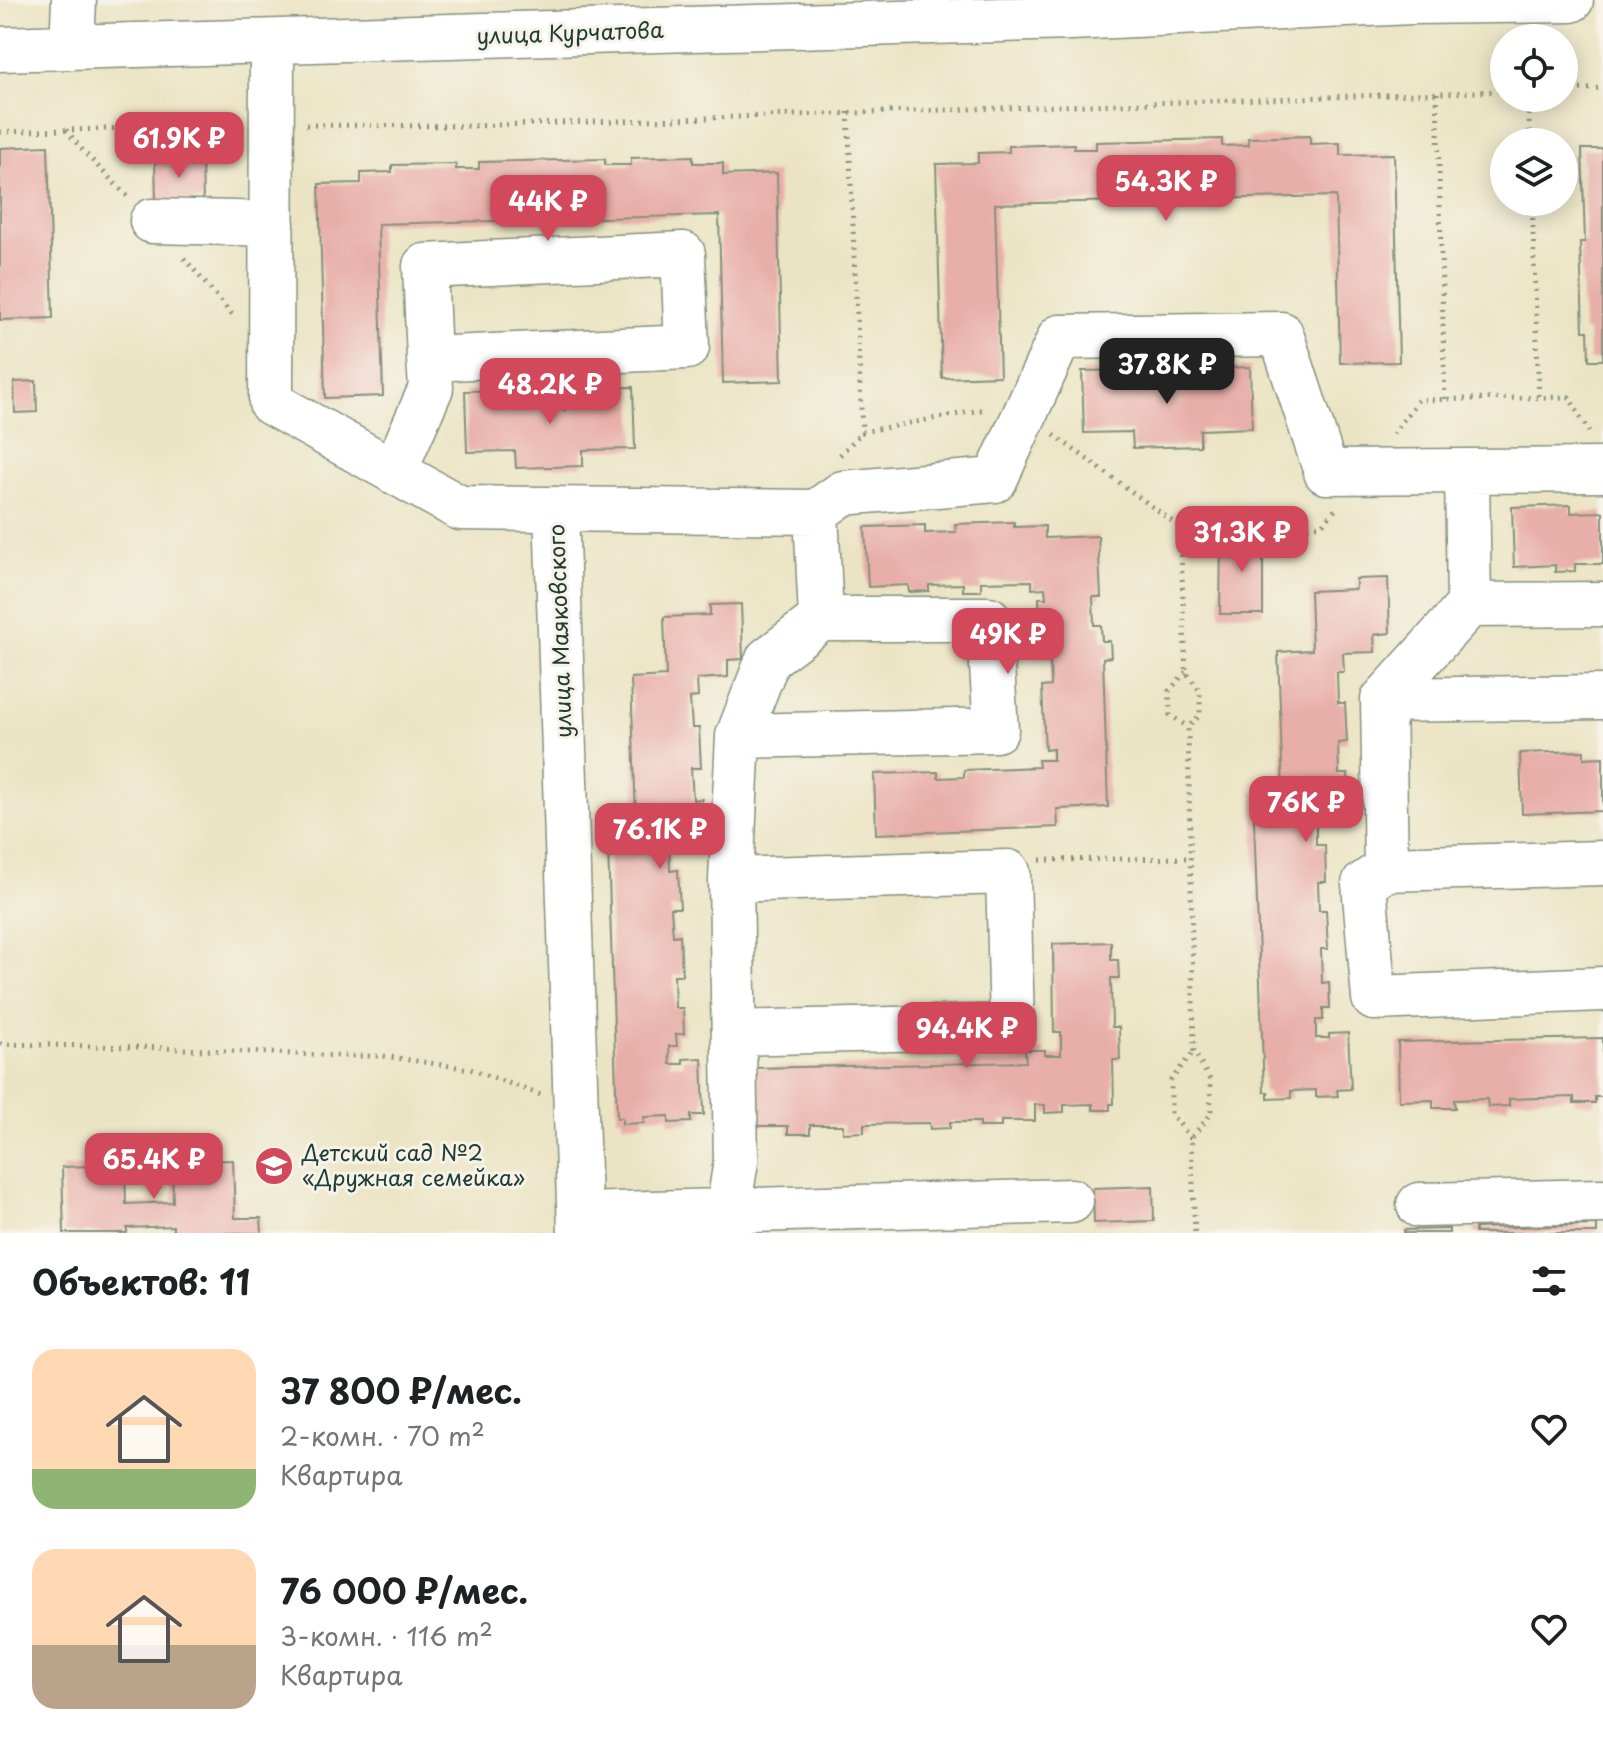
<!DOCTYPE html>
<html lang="ru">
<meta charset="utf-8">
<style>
body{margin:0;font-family:"Playpen Sans",sans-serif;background:#f6f6f6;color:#202124;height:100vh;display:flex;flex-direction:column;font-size:30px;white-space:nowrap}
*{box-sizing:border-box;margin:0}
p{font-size:26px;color:#757577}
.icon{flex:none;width:44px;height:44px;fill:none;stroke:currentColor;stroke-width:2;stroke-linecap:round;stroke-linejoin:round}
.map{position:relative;height:1233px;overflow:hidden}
.details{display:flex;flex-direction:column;background:#fff;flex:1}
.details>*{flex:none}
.tools{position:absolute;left:1490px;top:24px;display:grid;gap:16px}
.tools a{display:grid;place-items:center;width:88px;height:88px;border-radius:50%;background:#fff;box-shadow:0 4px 20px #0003;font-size:40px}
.price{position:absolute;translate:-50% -68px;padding:0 18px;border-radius:16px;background:#d1495b;color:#fff;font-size:26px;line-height:52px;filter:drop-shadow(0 2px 4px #0008)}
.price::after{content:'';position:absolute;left:50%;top:48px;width:24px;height:18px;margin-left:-12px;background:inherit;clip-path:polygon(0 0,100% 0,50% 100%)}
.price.selected{background:#222;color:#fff}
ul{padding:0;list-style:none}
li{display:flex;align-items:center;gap:24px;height:200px;padding:0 32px}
li span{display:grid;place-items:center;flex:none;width:224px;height:160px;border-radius:24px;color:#555}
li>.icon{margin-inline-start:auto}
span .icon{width:96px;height:96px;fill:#fffc;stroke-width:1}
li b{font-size:34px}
h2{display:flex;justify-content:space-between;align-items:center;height:96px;padding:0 32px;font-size:34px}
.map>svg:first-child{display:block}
.building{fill:#e8aea8}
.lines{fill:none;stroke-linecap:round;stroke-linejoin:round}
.minor-casing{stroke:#85907c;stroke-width:47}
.path{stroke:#85907c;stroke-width:5;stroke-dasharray:2 6;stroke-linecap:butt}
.minor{stroke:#fff;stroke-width:44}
.labels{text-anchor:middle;stroke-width:6;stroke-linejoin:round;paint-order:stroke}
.street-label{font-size:22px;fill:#1f3d34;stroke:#f7f3e8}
.poi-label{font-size:22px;fill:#1f3d34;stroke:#f7f3e8;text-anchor:start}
</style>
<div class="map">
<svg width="1603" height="1233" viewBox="0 0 1603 1233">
<rect width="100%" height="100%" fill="#f7f3e8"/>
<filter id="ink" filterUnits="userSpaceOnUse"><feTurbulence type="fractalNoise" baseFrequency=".0125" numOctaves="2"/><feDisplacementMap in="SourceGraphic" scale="16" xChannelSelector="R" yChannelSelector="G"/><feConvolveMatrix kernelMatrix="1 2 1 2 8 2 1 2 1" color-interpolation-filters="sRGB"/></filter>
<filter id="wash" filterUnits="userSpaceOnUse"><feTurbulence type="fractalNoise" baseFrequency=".006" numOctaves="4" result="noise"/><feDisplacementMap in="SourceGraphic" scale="32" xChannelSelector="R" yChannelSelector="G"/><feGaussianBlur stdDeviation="1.8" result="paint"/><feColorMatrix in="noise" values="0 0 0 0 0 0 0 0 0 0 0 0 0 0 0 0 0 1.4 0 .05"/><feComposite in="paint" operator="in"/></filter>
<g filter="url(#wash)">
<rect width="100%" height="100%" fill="#ebe4c4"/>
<g id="blocks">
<path class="building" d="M1310,136V144L1340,143V155L1394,154L1399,362L1340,363L1336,196L995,204L1000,376L942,378L936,164L978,163V153L1009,152V146L1074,144V149H1096V142L1222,139V146L1249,145L1248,138Z
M48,146L53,318L0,320V148Z
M1582,149H1603V360H1589L1588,331H1583L1580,242H1585Z
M693,156V163H723V175L777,173L782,381L723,383L719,215L378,224L383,396L325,398L319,184L361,183V173L392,172V165L456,164V169H479V162L605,159V165H631V158Z
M202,159L203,200L156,202L155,160Z
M1250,367L1252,428L1200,430V446L1133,448L1132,432L1084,433L1082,371L1138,370V379H1152V391L1182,390V376H1192V369Z
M36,381L37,412L15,413L14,382Z
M633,387L635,449L583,450V466L516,468L515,451L467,452L465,391L521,390V399H535V411L565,410V397L575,396V388Z
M1571,505V513L1603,512V564H1575V571L1555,572V565L1514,567L1512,507Z
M1014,522V527L1045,526V538L1098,536L1101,597H1093L1094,625H1101L1102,641H1110L1111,657L1103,658L1108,807L1057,809L1058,827L876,834L874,774L938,772V778L964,777V770L1039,767L1038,760H1053V749L1045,750L1042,687L1051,686L1050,658H1041L1039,598H1046L1045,588L1032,589V581L981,582V591H963V584L929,585V591L909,592L908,585L868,587L865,527L925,525V533L956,532L955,524Z
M1221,534H1263V614H1220Z
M1388,578L1390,633L1374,635L1375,652L1343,653L1344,672H1337L1338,703H1345L1347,742L1338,743L1339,774H1348L1349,791L1321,792V817H1316V845H1325L1326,882H1318L1319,910H1326L1328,949H1321L1322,983L1329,982L1330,1008H1323V1020H1316V1038H1329V1034L1348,1033L1351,1089L1337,1090L1338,1096L1316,1097V1090L1291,1091V1098L1268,1099V1092H1264L1253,793L1283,792L1278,652L1312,650L1310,591L1356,589V579Z
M741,604L743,659L728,660V677L697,679L698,697L690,698L692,728H699L701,768H691L693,800L702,799V817L674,818L675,843H669L670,871L678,870L680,908H671L673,936L680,935L682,975H674L675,1008H683L684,1034H676L677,1046H669L670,1064H683V1059L702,1058L704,1115H691V1122L669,1123V1116L644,1117V1123L622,1124V1118H617L607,818L636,817L631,678L666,676L664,617L710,615V605Z
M1584,751V758L1603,757V811L1522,814L1520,753Z
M1111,942V960H1118L1119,978H1111L1112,1027H1119L1120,1060H1113L1114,1104H1110V1110H1093V1104L1064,1105V1112L1045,1113V1105H1035V1121H1001V1127H980V1122H950V1128L930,1129L929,1123L864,1124V1132L843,1133V1125H810V1134H788V1126H755L754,1068L1026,1062L1025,1050H1045V1055H1061V1032H1054L1053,944Z
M1603,1038V1097H1595V1103H1574V1097L1509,1099V1106L1488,1107L1487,1099L1454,1100L1455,1108H1433V1100L1399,1101L1398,1042Z
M233,1160L235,1218H261L262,1233H173V1226L127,1228V1233H64L62,1167L125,1165L126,1204L173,1202L172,1162Z
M1153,1186L1154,1221L1094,1223L1093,1188Z
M1597,1225V1233H1475V1228Z
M1449,1229V1233H1404V1230Z"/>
</g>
</g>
<g filter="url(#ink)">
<use href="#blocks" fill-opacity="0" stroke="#85907c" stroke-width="2"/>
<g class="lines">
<g class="minor-casing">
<path id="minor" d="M272,42L271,403L460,508L816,512L843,493L995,480L1060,337L1281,334L1326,472L1603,470
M72,47L74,0
M0,49L1071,18L1412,2L1571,0
M152,221L272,224
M1467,471L1469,605L1603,604
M394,472L431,388L429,359L687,347L683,254L425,266L429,359
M556,509L580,1233
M1603,697L1383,700L1386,869L1603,863
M1383,700L1469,605
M738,736L996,730L989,619H821
M1386,869L1364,884L1374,998L1603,989
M731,880L1008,872L1012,1026L734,1033
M1419,1205L1603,1201
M728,1211L736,1161L731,880L738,736L768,659L821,619L816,512
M580,1215L1071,1201"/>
</g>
<path class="path" d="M1564,90L1603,88
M1437,93L1445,400
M1528,98L1530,142
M848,112L862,432L986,409
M306,125L471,126L1504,91
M66,130L84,152L128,197
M0,132L236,125
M1532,202L1539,398
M184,258L234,317
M1393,434L1418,400L1569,397L1589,432
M1054,435L1180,527L1186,672L1200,691V715L1188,727L1194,1051L1210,1080L1211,1114L1191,1138L1195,1233
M840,455L862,432
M1180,527L1320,526L1336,509
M1186,672L1169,691L1170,715L1188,727
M1040,860L1191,858
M0,1044L138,1047L340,1056H383L470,1069L541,1095
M1191,1138L1171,1114V1080L1194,1051"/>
<use href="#minor" class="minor"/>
</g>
</g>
<defs>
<g id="school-disc" transform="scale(2)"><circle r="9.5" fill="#d1495b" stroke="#f7f3e8"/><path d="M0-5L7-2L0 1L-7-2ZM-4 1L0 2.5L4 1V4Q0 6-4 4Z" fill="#fff"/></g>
</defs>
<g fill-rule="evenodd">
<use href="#school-disc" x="274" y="1166"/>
</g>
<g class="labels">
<g class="street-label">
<text transform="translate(570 33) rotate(-2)" y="8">улица Курчатова</text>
<text transform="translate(560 631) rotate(-92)" y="8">улица Маяковского</text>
</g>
<g class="poi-label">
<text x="302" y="1161">Детский сад №2<tspan x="302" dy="25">«Дружная семейка»</tspan></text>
</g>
</g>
</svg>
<div class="tools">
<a><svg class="icon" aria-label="locate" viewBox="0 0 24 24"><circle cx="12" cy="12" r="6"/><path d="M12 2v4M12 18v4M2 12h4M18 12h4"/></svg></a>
<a><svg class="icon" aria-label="layers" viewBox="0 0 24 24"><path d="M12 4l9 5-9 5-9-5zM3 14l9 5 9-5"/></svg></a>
</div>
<b class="price" style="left:179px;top:180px">61.9K ₽</b>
<b class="price" style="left:1166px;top:223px">54.3K ₽</b>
<b class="price" style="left:548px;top:243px">44K ₽</b>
<b class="price selected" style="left:1167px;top:406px">37.8K ₽</b>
<b class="price" style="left:550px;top:426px">48.2K ₽</b>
<b class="price" style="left:1242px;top:574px">31.3K ₽</b>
<b class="price" style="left:1008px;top:676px">49K ₽</b>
<b class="price" style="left:1306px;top:844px">76K ₽</b>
<b class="price" style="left:660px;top:871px">76.1K ₽</b>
<b class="price" style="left:967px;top:1070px">94.4K ₽</b>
<b class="price" style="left:154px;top:1201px">65.4K ₽</b>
</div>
<section class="details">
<h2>Объектов: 11<svg class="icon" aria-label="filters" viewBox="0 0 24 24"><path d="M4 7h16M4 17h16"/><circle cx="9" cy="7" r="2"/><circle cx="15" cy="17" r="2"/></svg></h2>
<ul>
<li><span style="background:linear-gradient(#ffd9b3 75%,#8fb573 0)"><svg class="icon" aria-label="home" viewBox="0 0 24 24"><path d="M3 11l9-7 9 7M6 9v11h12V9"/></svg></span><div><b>37 800 ₽/мес.</b><p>2-комн. · 70 m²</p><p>Квартира</p></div><svg class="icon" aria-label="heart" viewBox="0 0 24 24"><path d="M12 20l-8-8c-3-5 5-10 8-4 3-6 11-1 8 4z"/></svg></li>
<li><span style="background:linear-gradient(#ffd9b3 60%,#b9a48a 0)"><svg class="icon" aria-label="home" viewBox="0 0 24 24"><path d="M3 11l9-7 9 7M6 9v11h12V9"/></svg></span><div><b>76 000 ₽/мес.</b><p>3-комн. · 116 m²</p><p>Квартира</p></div><svg class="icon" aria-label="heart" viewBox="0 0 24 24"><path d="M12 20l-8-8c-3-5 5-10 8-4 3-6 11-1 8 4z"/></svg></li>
</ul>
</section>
